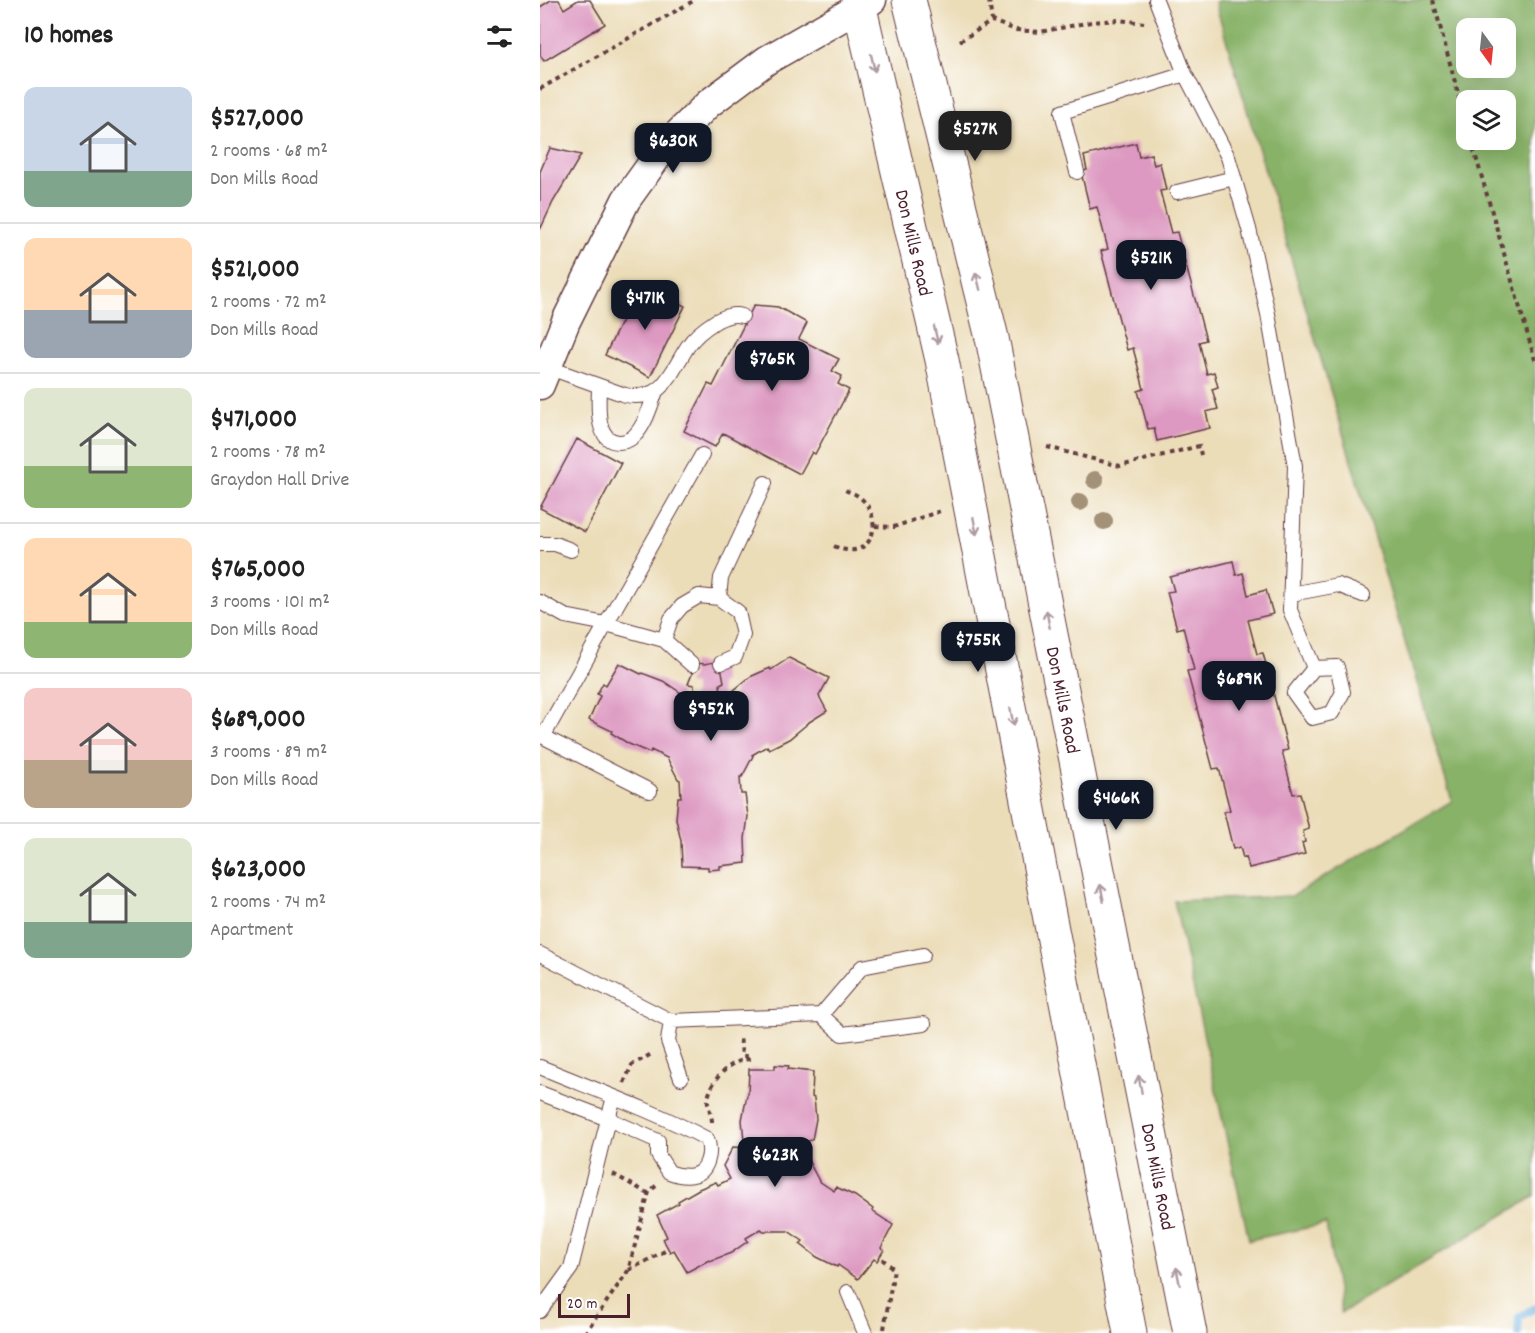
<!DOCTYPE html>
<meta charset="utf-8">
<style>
body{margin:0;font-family:Dekko,sans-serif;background:#f6f6f6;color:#222;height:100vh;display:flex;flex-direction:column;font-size:22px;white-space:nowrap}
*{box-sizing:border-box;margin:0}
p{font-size:20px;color:#767676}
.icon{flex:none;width:33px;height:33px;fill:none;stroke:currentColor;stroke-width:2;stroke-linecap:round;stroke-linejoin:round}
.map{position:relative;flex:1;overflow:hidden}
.details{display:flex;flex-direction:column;background:#fff;width:540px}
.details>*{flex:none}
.needle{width:39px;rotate:165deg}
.controls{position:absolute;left:916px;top:18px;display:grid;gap:12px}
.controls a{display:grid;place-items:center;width:60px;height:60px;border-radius:12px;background:#fff;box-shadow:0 6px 24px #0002;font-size:30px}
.scale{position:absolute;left:18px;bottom:15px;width:72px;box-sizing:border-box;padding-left:6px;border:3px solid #4a1f2b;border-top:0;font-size:16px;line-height:21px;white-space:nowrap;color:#4a1f2b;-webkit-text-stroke:4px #fff;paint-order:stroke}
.price{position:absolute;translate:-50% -51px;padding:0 14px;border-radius:12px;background:#111827;color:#fff;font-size:20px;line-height:39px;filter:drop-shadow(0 2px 3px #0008)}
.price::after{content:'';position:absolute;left:50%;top:36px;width:18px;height:14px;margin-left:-9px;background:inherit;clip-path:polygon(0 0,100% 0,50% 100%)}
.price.selected{background:#222;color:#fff}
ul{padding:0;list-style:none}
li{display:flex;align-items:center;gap:18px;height:150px;padding:0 24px}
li+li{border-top:2px solid #e0e0e0}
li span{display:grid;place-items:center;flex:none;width:168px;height:120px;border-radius:12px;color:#555}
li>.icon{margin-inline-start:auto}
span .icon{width:72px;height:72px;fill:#fffc;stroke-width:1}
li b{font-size:26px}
h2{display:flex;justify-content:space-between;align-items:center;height:72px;padding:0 24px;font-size:26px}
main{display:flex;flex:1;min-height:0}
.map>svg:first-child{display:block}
.forest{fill:#88b268;stroke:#69684a;stroke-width:1.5;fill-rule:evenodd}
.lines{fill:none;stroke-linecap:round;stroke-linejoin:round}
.stream{stroke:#63a9d9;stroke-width:8}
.building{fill:#dd99c1}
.service-casing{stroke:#623c40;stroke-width:16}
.minor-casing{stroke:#623c40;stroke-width:31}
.secondary-casing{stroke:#623c40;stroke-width:35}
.path{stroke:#623c40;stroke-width:4;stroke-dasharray:4.5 4.5;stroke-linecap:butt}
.service{stroke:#fff;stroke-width:14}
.minor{stroke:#fff;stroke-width:28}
.secondary{stroke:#fff;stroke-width:33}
.tree{fill:#a39278}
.oneway{stroke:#ae9aa0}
.labels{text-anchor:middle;stroke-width:5;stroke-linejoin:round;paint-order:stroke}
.street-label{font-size:20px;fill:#4a1f2b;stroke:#fff}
</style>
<main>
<section class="details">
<h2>10 homes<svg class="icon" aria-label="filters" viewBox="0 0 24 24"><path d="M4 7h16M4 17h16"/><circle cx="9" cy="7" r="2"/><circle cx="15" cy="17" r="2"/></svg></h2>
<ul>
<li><span style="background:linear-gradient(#c9d6e8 70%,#7fa58c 0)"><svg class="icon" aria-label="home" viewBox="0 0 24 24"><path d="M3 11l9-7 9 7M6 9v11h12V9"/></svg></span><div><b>$527,000</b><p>2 rooms · 68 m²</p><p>Don Mills Road</p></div></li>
<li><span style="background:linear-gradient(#ffd9b3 60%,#9aa5b1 0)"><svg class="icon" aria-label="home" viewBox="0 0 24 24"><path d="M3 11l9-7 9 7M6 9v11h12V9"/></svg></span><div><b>$521,000</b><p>2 rooms · 72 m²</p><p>Don Mills Road</p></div></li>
<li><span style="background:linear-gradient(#dfe7d0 65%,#8fb573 0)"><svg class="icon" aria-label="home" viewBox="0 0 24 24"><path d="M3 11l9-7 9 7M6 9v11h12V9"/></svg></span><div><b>$471,000</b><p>2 rooms · 78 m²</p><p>Graydon Hall Drive</p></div></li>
<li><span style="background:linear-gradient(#ffd9b3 70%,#8fb573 0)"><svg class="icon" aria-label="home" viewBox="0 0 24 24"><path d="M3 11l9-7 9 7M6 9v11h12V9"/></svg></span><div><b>$765,000</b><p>3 rooms · 101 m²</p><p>Don Mills Road</p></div></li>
<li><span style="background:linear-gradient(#f6c9c9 60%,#b9a48a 0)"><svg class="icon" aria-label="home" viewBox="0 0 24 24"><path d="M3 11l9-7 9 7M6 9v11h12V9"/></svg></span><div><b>$689,000</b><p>3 rooms · 89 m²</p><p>Don Mills Road</p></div></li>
<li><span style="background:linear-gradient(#dfe7d0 70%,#7fa58c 0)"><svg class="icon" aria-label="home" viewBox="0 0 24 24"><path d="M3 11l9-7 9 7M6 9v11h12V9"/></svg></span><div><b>$623,000</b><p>2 rooms · 74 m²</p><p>Apartment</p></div></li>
</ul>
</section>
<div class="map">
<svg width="995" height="1333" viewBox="0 0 995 1333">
<rect width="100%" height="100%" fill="#fff"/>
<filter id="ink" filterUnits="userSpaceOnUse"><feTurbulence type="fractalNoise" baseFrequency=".0167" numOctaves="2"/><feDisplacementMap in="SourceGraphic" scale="12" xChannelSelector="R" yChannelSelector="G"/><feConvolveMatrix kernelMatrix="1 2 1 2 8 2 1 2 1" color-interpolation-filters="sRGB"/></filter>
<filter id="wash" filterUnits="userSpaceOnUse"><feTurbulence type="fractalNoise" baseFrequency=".008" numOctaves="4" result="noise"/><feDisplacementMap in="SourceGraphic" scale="24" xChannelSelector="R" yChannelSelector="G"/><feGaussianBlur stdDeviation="1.35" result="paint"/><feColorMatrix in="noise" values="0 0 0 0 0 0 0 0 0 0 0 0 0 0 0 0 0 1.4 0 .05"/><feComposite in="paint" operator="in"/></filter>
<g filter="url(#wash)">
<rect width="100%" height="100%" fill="#ecddb9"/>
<path class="forest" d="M681,0H995V1196L801,1313L786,1224L709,1240L634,901L753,896L912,801L675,2ZM927,28H966V68H927ZM927,100H966V140H927Z"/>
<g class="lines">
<path class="stream" d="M978,1333L979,1317L995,1308"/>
</g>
<g id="blocks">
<path class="building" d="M11,0H19L24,9L38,0H50L65,24L4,61L0,55V7Z
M596,143L599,157L611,154L614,165L620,163L626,190L620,191L631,233L637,232L666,340L659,342L667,374L674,372L678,387L672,389L678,409L666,412L670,428L617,441L614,428L608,429L598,391L604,389L593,348L587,350L561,251L568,249L557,207L550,209L541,172L547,170L544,156Z
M10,148L41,155L13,202L0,230V172Z
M100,284L145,306L110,377L65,355Z
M214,305L238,307L267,323L259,339L299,359L292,371L302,376L298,384L309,390L275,454L272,452L260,474L183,433L175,447L144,431L168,384L173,386Z
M37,439L81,463L45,532L0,508Z
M693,561L696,575L703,573L708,595L726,590L733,614L708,620L717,654L723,653L748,750L742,751L753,794L760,793L769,829L763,831L765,842L762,843L765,854L709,868L706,857L703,858L700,847L693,849L684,812L690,810L679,768L673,769L647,671L654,670L643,627L637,629L627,592L634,591L630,577Z
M249,658L289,678L279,696L287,711L266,724V725L249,739L229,749L227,746L212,755L213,756L202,777H200L201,794H205L208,816L205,839L206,863L180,866V869L168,870V867L142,866L141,841L136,819L138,797H141L140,780L138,779L127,758L111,750L110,753L89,744L71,733L72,731L49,720L60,696L57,694L63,683L66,685L79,663L101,674L102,673L123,681L141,693L139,696L150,702L154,692V685L148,684L152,674V662L164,664L180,661L184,682L180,684L181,692L185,701L195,694L193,691L210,677L230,668L231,670Z
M235,1065L249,1066L248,1069L273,1072L272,1097L274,1098L276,1119L272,1140L268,1141L267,1158L279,1181L294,1191L296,1187L315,1196L333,1209L332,1211L353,1225L341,1248L344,1250L337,1261L334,1259L318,1279L298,1265L297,1267L277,1257L260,1244L263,1241L248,1231H223L221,1229L206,1238L208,1241L191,1253L170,1261L169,1260L147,1272L134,1250L130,1252L123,1239L127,1237L117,1215L139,1203L138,1201L159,1189L176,1182L178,1185L190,1179L183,1166L193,1147L208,1148L209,1140H204L202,1120L207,1095L208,1094L209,1069H235Z"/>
</g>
</g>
<g filter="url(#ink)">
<use href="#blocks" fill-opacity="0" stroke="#623c40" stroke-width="1.5"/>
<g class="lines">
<g class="service-casing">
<path id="service" d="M616,0L645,74L688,157L709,229L728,314L755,466L750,610L774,668L754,693L772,718L792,713L803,692L797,667L774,668
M537,172L522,112L645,74
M637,192L694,178
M7,367L85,395C124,402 130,373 148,346C155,335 165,328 176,321C184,317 193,313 202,316
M59,386C59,402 54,442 79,442C86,442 91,440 96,434C106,423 111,405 116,391
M0,544H15L31,550
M751,594L798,585L823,595
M179,598L181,578L225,483
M0,602L25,616L66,624L3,737
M124,640L131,619L142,606L159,596L179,598L198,612L203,635L195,657L181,663
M152,665L124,640L66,624L162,455
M0,735L110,791
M0,954L131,1021L281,1015L302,1034L384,1024
M281,1015L322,967L383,955
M131,1021L128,1041L141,1078
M0,1067C56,1090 114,1111 167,1139C172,1152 168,1172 153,1175C145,1177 137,1175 129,1172L118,1155V1141L68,1119L74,1097
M0,1093L68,1119L31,1268L0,1311
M308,1292L325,1333"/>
</g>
<g class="minor-casing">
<path id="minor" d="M0,385L26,321L86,200L122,150L168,104L227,60L332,0"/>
</g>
<g class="secondary-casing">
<g id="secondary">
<path id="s1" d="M318,0L402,360L590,1333"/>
<path id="s2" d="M369,0L452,338L650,1333"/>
</g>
</g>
<path class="path" d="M449,0L452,21
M893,0L927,127
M420,41L452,21L476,30L500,32L551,22L579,20L604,23
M0,89L155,0
M931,140L995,360
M507,447L580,466L659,446L661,455
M335,526L354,527L403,510
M294,546C333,565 347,517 318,496C314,493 309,492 305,490
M84,1083L92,1065L113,1053
M172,1122C172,1114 167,1106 168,1099C171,1079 190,1060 210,1059L209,1056H202L200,1035
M73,1174L109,1194
M342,1259L354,1269L344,1329
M89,1270L127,1250
M45,1333L88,1271L109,1192L117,1185"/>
<use href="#service" class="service"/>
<use href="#minor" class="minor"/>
<use href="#secondary" class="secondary"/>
</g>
<g class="tree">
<circle cx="555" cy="480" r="9"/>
<circle cx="540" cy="502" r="9"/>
<circle cx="564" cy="521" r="9"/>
</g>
<defs><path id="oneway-shaft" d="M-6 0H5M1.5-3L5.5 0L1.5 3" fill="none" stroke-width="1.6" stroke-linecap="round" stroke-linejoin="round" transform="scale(1.5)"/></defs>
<g class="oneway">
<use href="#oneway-shaft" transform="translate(333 63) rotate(77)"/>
<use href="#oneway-shaft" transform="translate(438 281) rotate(-104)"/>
<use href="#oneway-shaft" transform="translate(396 335) rotate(77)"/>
<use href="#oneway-shaft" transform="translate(435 526) rotate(79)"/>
<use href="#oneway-shaft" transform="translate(508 619) rotate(-101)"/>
<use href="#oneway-shaft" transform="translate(472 717) rotate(79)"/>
<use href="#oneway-shaft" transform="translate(562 893) rotate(-101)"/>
<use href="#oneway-shaft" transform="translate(600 1084) rotate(-101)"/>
<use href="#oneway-shaft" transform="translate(638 1276) rotate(-101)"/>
</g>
</g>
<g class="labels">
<g class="street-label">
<text dy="7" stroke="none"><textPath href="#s1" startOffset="249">Don Mills Road</textPath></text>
<text dy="7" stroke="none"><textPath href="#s2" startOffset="717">Don Mills Road</textPath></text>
<text dy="7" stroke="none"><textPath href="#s2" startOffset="1203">Don Mills Road</textPath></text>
</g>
</g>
</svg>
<div class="controls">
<a><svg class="needle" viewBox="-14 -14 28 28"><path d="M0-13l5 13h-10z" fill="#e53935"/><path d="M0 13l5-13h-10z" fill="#767676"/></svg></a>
<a><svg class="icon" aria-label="layers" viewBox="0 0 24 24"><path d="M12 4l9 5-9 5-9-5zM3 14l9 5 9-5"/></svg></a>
</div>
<div class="scale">20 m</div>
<b class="price selected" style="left:435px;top:162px">$527K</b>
<b class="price" style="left:133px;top:174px">$630K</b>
<b class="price" style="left:611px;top:291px">$521K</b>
<b class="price" style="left:105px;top:331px">$471K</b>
<b class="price" style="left:232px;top:392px">$765K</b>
<b class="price" style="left:438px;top:673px">$755K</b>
<b class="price" style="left:699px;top:712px">$689K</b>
<b class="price" style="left:171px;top:742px">$952K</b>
<b class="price" style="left:576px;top:831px">$466K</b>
<b class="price" style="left:235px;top:1188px">$623K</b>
</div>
</main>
